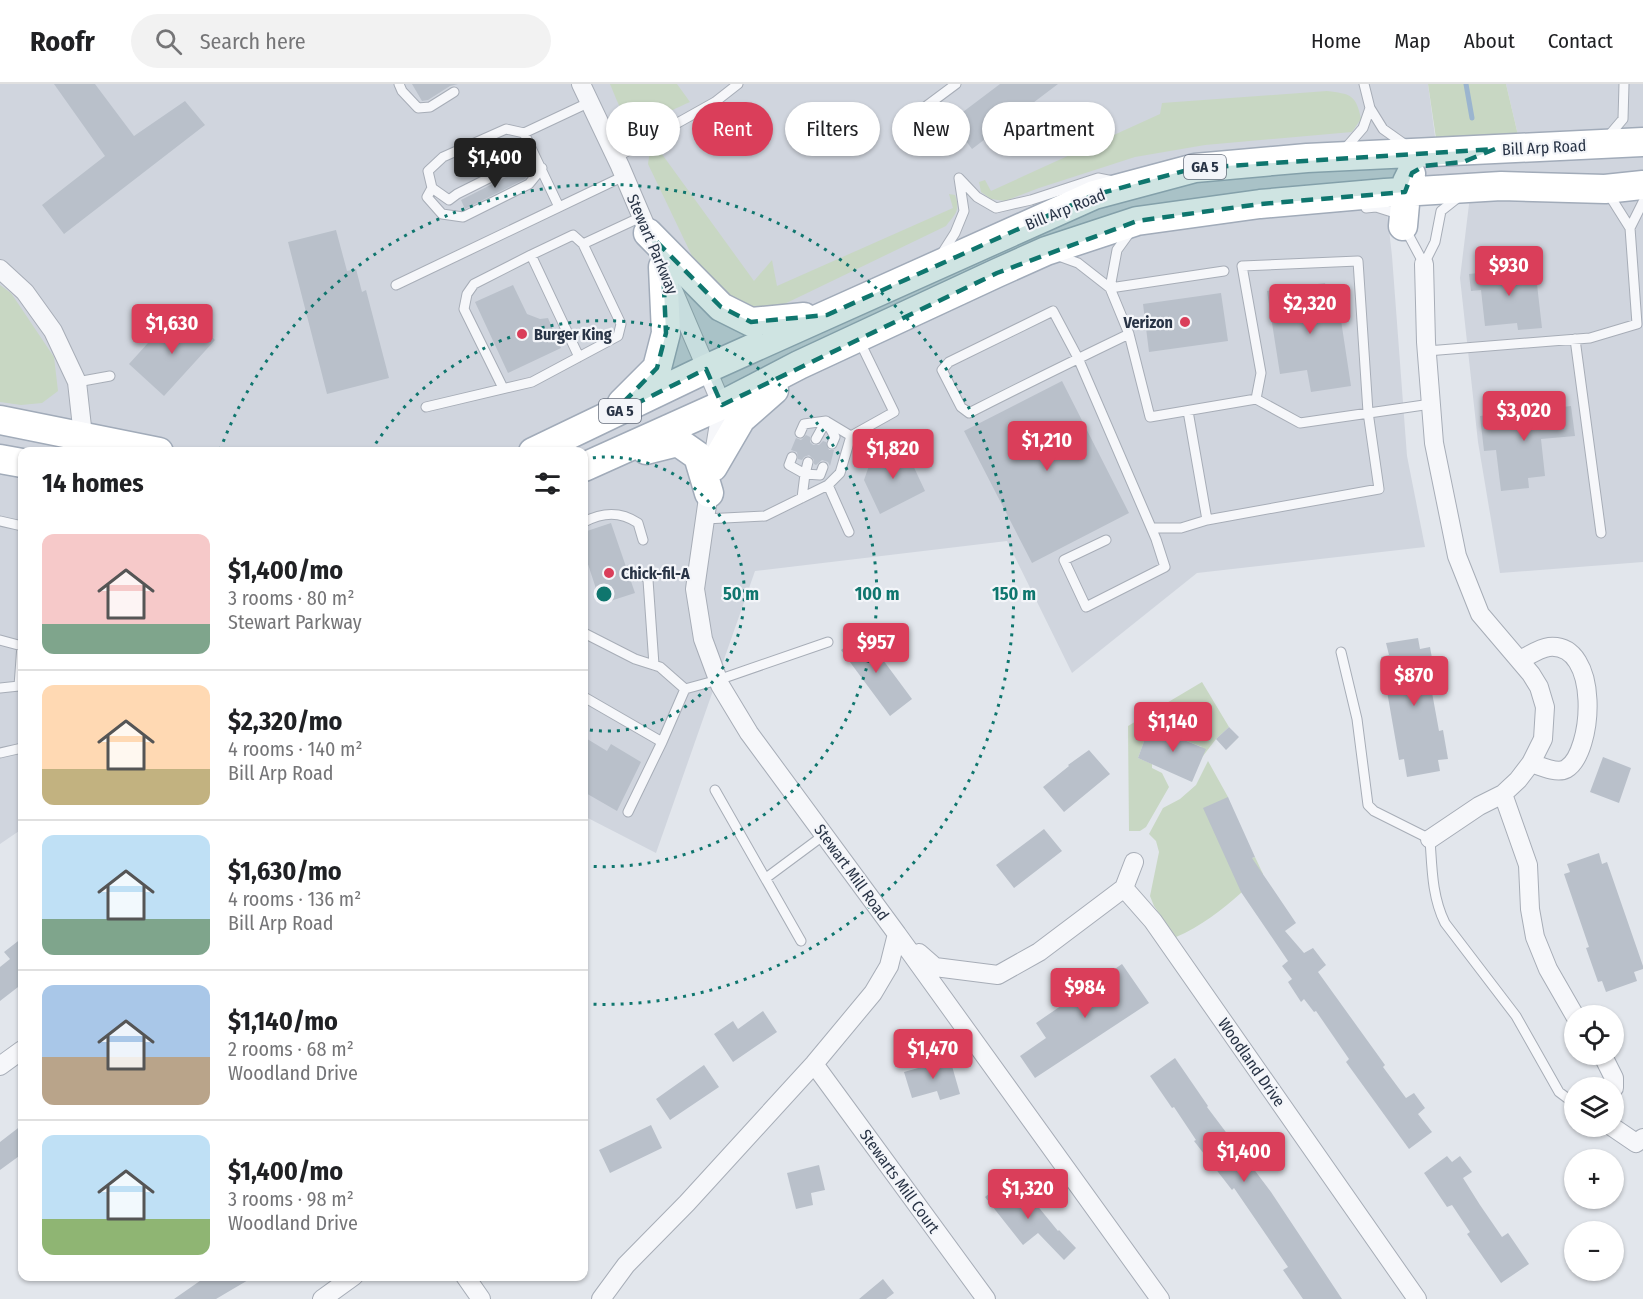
<!DOCTYPE html>
<meta charset="utf-8">
<style>
body{margin:0;font-family:"Fira Sans Condensed",sans-serif;background:#f2f2f2;color:#202124;height:100vh;display:flex;flex-direction:column;font-size:22px;white-space:nowrap}
*{box-sizing:border-box;margin:0}
p{font-size:20px;color:#757577}
.icon{flex:none;width:33px;height:33px;fill:none;stroke:currentColor;stroke-width:2;stroke-linecap:round;stroke-linejoin:round}
.map{position:relative;flex:1;overflow:hidden}
.drawer{position:absolute;left:18px;top:363px;width:570px;height:834px;display:flex;flex-direction:column;background:#fff;border-radius:12px;box-shadow:0 2px 4px #0004}
.drawer>*{flex:none}
.top-card{position:absolute;left:606px;top:18px;width:570px;height:54px;display:flex;gap:12px}
.controls{position:absolute;left:1564px;top:921px;display:grid;gap:12px}
.controls a{display:grid;place-items:center;width:60px;height:60px;border-radius:50%;background:#fff;box-shadow:0 2px 4px #0004;font-size:30px}
.price{position:absolute;translate:-50% -51px;padding:0 14px;border-radius:6px;background:#da3e5a;color:#fff;font-size:20px;line-height:39px;filter:drop-shadow(0 2px 3px #0008)}
.price::after{content:'';position:absolute;left:50%;top:36px;width:18px;height:14px;margin-left:-9px;background:inherit;clip-path:polygon(0 0,100% 0,50% 100%)}
.price.selected{background:#222;color:#fff}
ul{padding:0;list-style:none}
li{display:flex;align-items:center;gap:18px;height:150px;padding:0 24px}
li+li{border-top:2px solid #e0e0e0}
li span{display:grid;place-items:center;flex:none;width:168px;height:120px;border-radius:12px;color:#555}
li>.icon{margin-inline-start:auto}
span .icon{width:72px;height:72px;fill:#fffc;stroke-width:1}
li b{font-size:26px}
h2{display:flex;justify-content:space-between;align-items:center;height:72px;padding:0 24px;font-size:26px}
.chip{padding:0 21px;border-radius:27px;background:#fff;box-shadow:0 2px 4px #0004;font-size:21px;line-height:54px}
.chip.selected{background:#da3e5a;color:#fff}
header{display:flex;align-items:center;gap:36px;box-sizing:border-box;height:84px;padding:0 30px;background:#fff;border-bottom:2px solid #e0e0e0}
header strong{font-size:28px}
nav{display:flex;gap:33px;margin-inline-start:auto;font-size:21px}
.search{width:420px;height:54px;background:#f2f2f2;display:flex;align-items:center;gap:15px;box-sizing:border-box;padding:0 21px;border-radius:33px;color:#757577;font-size:22px}
.map>svg:first-child{display:block}
.built{fill:#d0d5de}
.green{fill:#c8d7c3}
.lines{fill:none;stroke-linecap:round;stroke-linejoin:round}
.stream{stroke:#9bb5cf;stroke-width:5}
.building{fill:#b9c0ca}
.lane-casing{stroke:#a7adb7;stroke-width:11}
.street-casing{stroke:#a7adb7;stroke-width:20}
.primary-casing{stroke:#a1abb9;stroke-width:31}
.lane{stroke:#f6f7fa;stroke-width:9}
.street{stroke:#f6f7fa;stroke-width:18}
.primary{stroke:#fff;stroke-width:28}
.marked{fill:#0f766e;fill-opacity:0.2;stroke:#0f766e;stroke-width:4.5;stroke-dasharray:12 8;stroke-linejoin:round}
.ring{fill:none;stroke:#0f766e;stroke-width:3;stroke-dasharray:3 6}
.poi-dot{fill:#da3e5a;stroke:#f3f5f9;stroke-width:2}
.labels{text-anchor:middle;stroke-width:4.5;stroke-linejoin:round;paint-order:stroke}
.shield{fill:#f3f5f9;stroke:#666e7c;stroke-width:1.5}
.shield-label{font-size:15px;font-weight:bold;fill:#293446}
.street-label{font-size:16px;fill:#293446;stroke:#f3f5f9}
.poi-label{font-size:16px;font-weight:bold;fill:#293446;stroke:#f3f5f9;text-anchor:start}
.centre{fill:#0f766e;stroke:#f3f5f9;stroke-width:3}
.ring-label{font-size:18px;text-anchor:middle;font-weight:bold;fill:#0f766e;stroke:#f3f5f9;stroke-width:4.5;stroke-linejoin:round;paint-order:stroke}
</style>
<header>
<strong>Roofr</strong>
<div class="search"><svg class="icon" aria-label="search" viewBox="0 0 24 24"><circle cx="10" cy="10" r="6"/><path d="M15 15l6 6"/></svg>Search here</div>
<nav><a>Home</a><a>Map</a><a>About</a><a>Contact</a></nav>
</header>
<div class="map">
<svg width="1643" height="1215" viewBox="0 0 1643 1215">
<rect width="100%" height="100%" fill="#e2e6ec"/>
<path class="built" d="M0,0H1428L1437,67L1521,64L1506,0H1643V478L1500,489L1478,358L1460,194L1471,104L1385,110L1392,172L1407,372L1425,463L1197,489L1072,589L1007,457L755,487L656,769L584,732V368H22V745L0,760Z"/>
<path class="green" d="M610,0H677L690,18C678,23 643,42 632,37C621,31 615,11 610,0Z
M1428,0H1506L1521,64L1438,68Z
M1327,7C1350,10 1356,10 1361,35L1352,48L1205,61L1135,73L1039,104L1005,117L991,115L981,108L979,98L985,96L991,107L1160,30L1162,19Z
M665,54L669,58L659,66L754,197L772,176L777,202L953,124L949,110L955,111C961,127 955,130 946,142L772,226H748L703,195L648,80L650,66Z
M0,201L11,209L54,273L58,307L42,319L21,321L0,318Z
M1202,598L1229,643L1216,655L1203,672L1198,671L1202,663L1184,656L1187,646L1171,639L1163,655L1147,649L1138,674L1152,680V684L1162,689L1169,703L1146,743L1140,747H1129L1128,642Z
M1208,677L1228,713L1230,783L1255,773L1263,790L1240,805L1242,808C1222,826 1200,843 1176,853L1154,822L1150,812L1159,768L1156,757L1149,750L1163,724L1180,715L1196,701Z"/>
<g class="lines">
<path class="stream" d="M1466,0L1472,34"/>
</g>
<path class="building" d="M54,0H95L134,52L185,17L205,41L64,150L42,121L105,72Z
M412,0H458L450,2L428,16L422,17Z
M1000,0H1058L972,65L951,37Z
M520,86L530,89L525,95L465,125L461,116Z
M336,146L347,187L356,185L362,208L366,206L389,294L327,310L288,158Z
M1535,183L1542,244L1518,246L1517,239L1485,242L1481,206L1471,207L1469,190Z
M1325,199L1327,211L1337,210L1351,302L1311,308L1307,286L1280,290L1267,207Z
M513,201L527,230L540,235L548,234L561,264L508,289L475,218Z
M1221,209L1228,257L1149,268L1143,220Z
M190,232L215,256L164,312L129,280L157,249L163,254L174,243L177,245Z
M1062,297L1129,429L1032,479L964,347Z
M1571,322L1575,352L1541,355L1545,392L1528,394L1529,404L1501,407L1496,366L1484,367L1480,332Z
M806,351L810,353V358L813,361H819L823,357L826,358L829,366H834L830,382L828,378L822,376L816,381L814,380V376L809,371L804,373L802,376L798,375L797,368L791,366L796,354L801,356Z
M904,362L925,407L880,430L864,396L870,379Z
M611,439L635,509L601,520L584,468V448Z
M863,549L912,615L890,632L841,566Z
M1418,554L1420,565L1430,563L1435,591L1429,592L1439,647L1443,646L1448,675L1438,676L1440,687L1407,693L1404,675L1399,676L1381,573L1389,571L1386,559Z
M1170,639L1188,646L1184,656L1206,665L1192,698L1138,674L1147,649L1163,655Z
M1229,643L1239,653L1226,666L1216,655Z
M584,653L607,667L611,660L641,678L617,727L584,708Z
M1089,666L1110,690L1064,728L1043,703L1069,682L1068,681Z
M1603,673L1631,684L1619,719L1590,708Z
M1228,713L1255,773L1252,774L1296,839L1285,847L1304,869L1313,864L1326,881L1318,888L1385,981L1383,983L1406,1014L1414,1009L1425,1024L1418,1030L1432,1048L1409,1065L1346,978L1349,975L1316,927L1314,928L1304,915L1301,918L1288,898L1292,895L1282,882L1288,877L1241,808L1203,724Z
M1044,745L1062,767L1014,804L996,781Z
M1599,769L1602,780L1607,778L1643,882V885L1634,888L1637,897L1606,908L1602,897L1598,898L1586,864L1589,863L1564,790L1570,788L1567,780Z
M22,854V900L0,917V883L10,875L4,868Z
M1122,880L1149,919L1035,994L1020,972L1046,954L1036,939Z
M763,927L777,948L733,978L714,950L733,937L738,945Z
M1175,974L1208,1022L1207,1023L1271,1108L1342,1215H1303L1283,1186L1288,1183L1234,1104L1232,1106L1194,1057L1196,1056L1174,1023L1172,1024L1150,992Z
M950,975L960,1010L940,1016L937,1007L912,1014L904,988Z
M704,981L719,1003L670,1036L656,1015Z
M22,1041V1070L0,1086V1058Z
M651,1041L662,1064L610,1089L599,1066Z
M1447,1072L1452,1078L1460,1072L1472,1088L1463,1094L1480,1121L1502,1153L1508,1149L1529,1180L1501,1199L1467,1150L1470,1148L1452,1121L1447,1123L1424,1089Z
M819,1081L825,1106L811,1109L813,1121L796,1125L787,1089Z
M1004,1098L1018,1117L1027,1109L1058,1147L1059,1146L1076,1164L1064,1176L1038,1149L1023,1161L985,1113Z
M207,1192H255L216,1215H174Z
M883,1195L894,1209L886,1215H859Z"/>
<g class="lines">
<g class="lane-casing">
<path id="lane" d="M399,0L402,7L418,24L430,23L454,8
M1364,0L1370,24
M913,32L956,0
M524,49L559,123
M1606,55L1623,35L1624,0
M1343,67L1363,44L1370,24L1383,45L1407,62
M615,74L715,18L738,0
M432,104L427,113L442,130L463,133L529,100L542,84L519,79L457,110L449,116L432,104L428,87L443,73L506,45L524,49L590,18
M1608,109L1630,144L1643,118
M1366,124L1376,123L1395,129L1408,150L1424,180L1435,158L1441,127L1460,112
M941,171L955,149L964,127L959,94L977,113L996,124L1031,116L1098,94L1113,97
M1056,171L1078,179L1110,204L1129,250L1150,333L1256,315L1261,289L1242,182L1358,177L1368,328L1379,405L1207,436L1188,327
M396,201L624,92
M1110,204L1224,187
M1110,204L1117,166L1130,148
M1575,255L1601,449
M1427,267L1590,254L1637,240L1630,144
M579,273L531,171L573,151L583,160
M77,298L110,292
M503,304L464,225L467,210L474,200L531,171
M1256,315L1300,339L1431,320
M426,323L532,298L618,252L621,240L583,160L641,133
M800,349L804,340L826,337L835,353L832,360
M816,355L826,337L851,352
M792,373L789,381L805,390L808,378
M828,401L849,448
M802,414L805,390L820,391L823,383
M705,435L765,432L828,401L840,389L851,352L894,328L859,256
M0,437L22,442
M584,438C603,428 620,427 638,439L643,456
M1152,444H1181L1207,436
M1106,456L1064,476L1086,523L1165,483L1156,455L1078,274L1053,227L949,278L942,286L961,323L969,329C1022,302 1075,276 1129,250
M645,492L648,496L654,581
M584,549L635,575L660,583L685,605
M0,556L22,562
M1341,568L1357,635L1368,721L1374,727L1430,755C1432,784 1432,813 1445,839L1516,932L1559,1008L1575,1020
M0,604L19,602L22,561
M584,613L662,658L685,605L718,596L828,558
M0,669L22,664
M715,706L801,857
M628,728L662,658
M766,794L824,751"/>
</g>
<g class="street-casing">
<path id="street" d="M581,0L620,82L652,157
M1424,180L1426,258L1434,359L1457,472L1480,530L1531,590L1539,603L1545,623L1543,655L1531,679L1518,696L1503,710L1479,722L1430,755
M0,185L25,208L53,247L77,298L84,361
M670,199L722,321L714,370
M1520,576C1528,572 1540,564 1549,563C1601,558 1594,669 1566,685C1557,690 1540,682 1531,679
M1503,710L1528,781L1530,825L1535,853L1548,885L1575,932
M1124,804L1153,837L1417,1215
M897,850L1160,1215
M919,869L935,883L998,891L1039,868L1124,804L1134,778
M1602,970L1614,994V1004
M814,980L986,1215
M0,982L22,966
M1611,1042L1636,1059L1643,1054
M465,1192L481,1215
M322,1215L354,1192
M601,1215L626,1181L687,1119L814,980L873,909L889,882L897,850L749,649L720,601L703,555L695,505L710,400"/>
</g>
<g class="primary-casing">
<path id="primary" d="M1403,142L1407,98L1411,90
M648,149L721,223L751,238L804,233
M622,319L657,284L666,249L663,183
M0,336L159,368
M646,366L678,358L698,372L709,409
M533,368L706,285L1094,111L1195,84L1307,74L1643,58
M0,375L22,379
M584,383L722,321L799,281L997,189L1046,167L1137,137L1260,120L1385,109L1501,102L1605,105L1643,101
M713,383L741,335L774,306"/>
</g>
<use href="#lane" class="lane"/>
<use href="#street" class="street"/>
<use href="#primary" class="primary"/>
</g>
<path class="marked" d="M1495,65L1463,78L1424,82L1412,89L1405,108L1260,120L1137,137L997,189L722,321L706,285L609,333L657,284L666,249L663,183L648,149L721,223L751,238L827,231L1094,111L1195,84Z"/>
<g class="ring">
<path d="M584 375A137 137 0 1 1 584 645"/>
<path d="M371 367A273 273 0 1 1 585 782"/>
<path d="M220 366A410 410 0 1 1 586 920"/>
</g>
<g class="poi-dot">
<circle cx="1185" cy="238" r="6"/>
<circle cx="522" cy="250" r="6"/>
<circle cx="609" cy="489" r="6"/>
</g>
<g class="labels">
<g class="shield">
<rect x="1184" y="71" width="42" height="24" rx="4.5"/>
<rect x="599" y="315" width="42" height="24" rx="4.5"/>
</g>
<g class="shield-label">
<text x="1205" y="88">GA 5</text>
<text x="620" y="332">GA 5</text>
</g>
<g class="street-label">
<text transform="translate(1544 63) rotate(-3)" y="6">Bill Arp Road</text>
<text transform="translate(1065 125) rotate(-22)" y="6">Bill Arp Road</text>
<text transform="translate(653 160) rotate(67)" y="6">Stewart Parkway</text>
<text transform="translate(852 788) rotate(54)" y="6">Stewart Mill Road</text>
<text transform="translate(1252 978) rotate(55)" y="6">Woodland Drive</text>
<text transform="translate(900 1097) rotate(54)" y="6">Stewarts Mill Court</text>
</g>
<g class="poi-label">
<text x="1173" y="244" text-anchor="end">Verizon</text>
<text x="534" y="256">Burger King</text>
<text x="621" y="495">Chick-fil-A</text>
</g>
</g>
<circle cx="604" cy="510" r="9" class="centre"/>
<g class="ring-label">
<text x="741" y="516">50 m</text>
<text x="877" y="516">100 m</text>
<text x="1014" y="516">150 m</text>
</g>
</svg>
<div class="controls">
<a><svg class="icon" aria-label="locate" viewBox="0 0 24 24"><circle cx="12" cy="12" r="6"/><path d="M12 2v4M12 18v4M2 12h4M18 12h4"/></svg></a>
<a><svg class="icon" aria-label="layers" viewBox="0 0 24 24"><path d="M12 4l9 5-9 5-9-5zM3 14l9 5 9-5"/></svg></a>
<a>+</a>
<a>−</a>
</div>
<b class="price selected" style="left:495px;top:105px">$1,400</b>
<b class="price" style="left:1509px;top:213px">$930</b>
<b class="price" style="left:1310px;top:251px">$2,320</b>
<b class="price" style="left:172px;top:271px">$1,630</b>
<b class="price" style="left:1524px;top:358px">$3,020</b>
<b class="price" style="left:1047px;top:388px">$1,210</b>
<b class="price" style="left:893px;top:396px">$1,820</b>
<b class="price" style="left:876px;top:590px">$957</b>
<b class="price" style="left:1414px;top:623px">$870</b>
<b class="price" style="left:1173px;top:669px">$1,140</b>
<b class="price" style="left:1085px;top:935px">$984</b>
<b class="price" style="left:933px;top:996px">$1,470</b>
<b class="price" style="left:1244px;top:1099px">$1,400</b>
<b class="price" style="left:1028px;top:1136px">$1,320</b>
<div class="top-card">
<a class="chip">Buy</a>
<a class="chip selected">Rent</a>
<a class="chip">Filters</a>
<a class="chip">New</a>
<a class="chip">Apartment</a>
</div>
<section class="drawer">
<h2>14 homes<svg class="icon" aria-label="filters" viewBox="0 0 24 24"><path d="M4 7h16M4 17h16"/><circle cx="9" cy="7" r="2"/><circle cx="15" cy="17" r="2"/></svg></h2>
<ul>
<li><span style="background:linear-gradient(#f6c9c9 75%,#7fa58c 0)"><svg class="icon" aria-label="home" viewBox="0 0 24 24"><path d="M3 11l9-7 9 7M6 9v11h12V9"/></svg></span><div><b>$1,400/mo</b><p>3 rooms · 80 m²</p><p>Stewart Parkway</p></div></li>
<li><span style="background:linear-gradient(#ffd9b3 70%,#c2b280 0)"><svg class="icon" aria-label="home" viewBox="0 0 24 24"><path d="M3 11l9-7 9 7M6 9v11h12V9"/></svg></span><div><b>$2,320/mo</b><p>4 rooms · 140 m²</p><p>Bill Arp Road</p></div></li>
<li><span style="background:linear-gradient(#bfe0f5 70%,#7fa58c 0)"><svg class="icon" aria-label="home" viewBox="0 0 24 24"><path d="M3 11l9-7 9 7M6 9v11h12V9"/></svg></span><div><b>$1,630/mo</b><p>4 rooms · 136 m²</p><p>Bill Arp Road</p></div></li>
<li><span style="background:linear-gradient(#a9c7e8 60%,#b9a48a 0)"><svg class="icon" aria-label="home" viewBox="0 0 24 24"><path d="M3 11l9-7 9 7M6 9v11h12V9"/></svg></span><div><b>$1,140/mo</b><p>2 rooms · 68 m²</p><p>Woodland Drive</p></div></li>
<li><span style="background:linear-gradient(#bfe0f5 70%,#8fb573 0)"><svg class="icon" aria-label="home" viewBox="0 0 24 24"><path d="M3 11l9-7 9 7M6 9v11h12V9"/></svg></span><div><b>$1,400/mo</b><p>3 rooms · 98 m²</p><p>Woodland Drive</p></div></li>
</ul>
</section>
</div>
